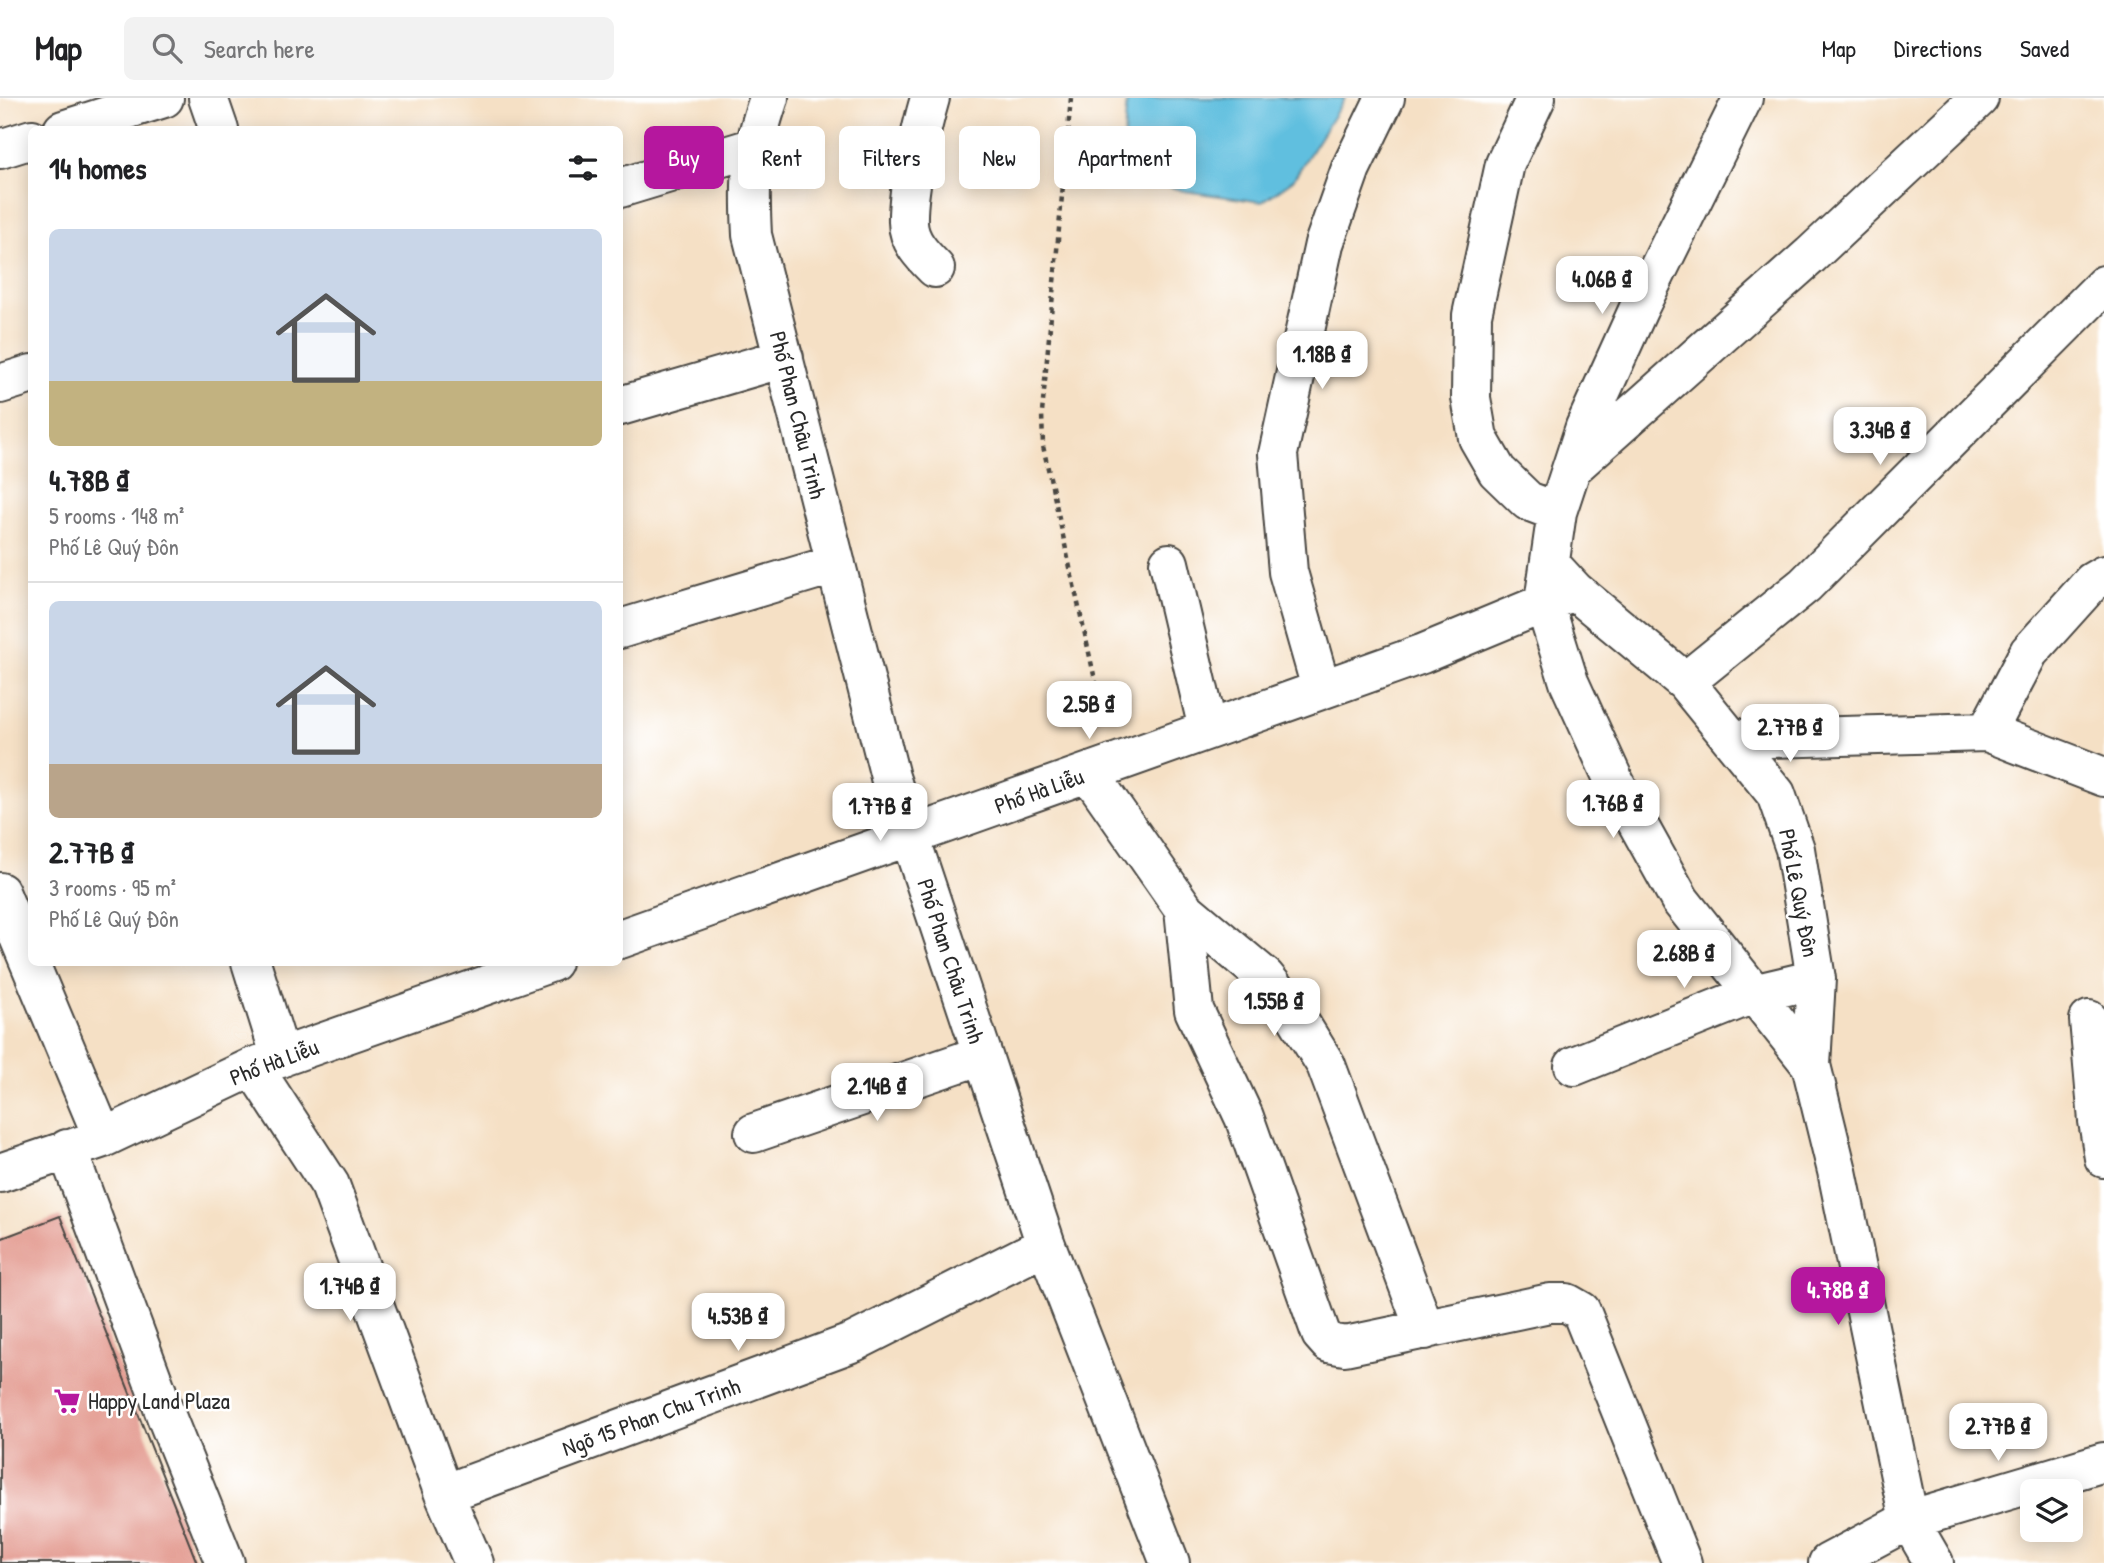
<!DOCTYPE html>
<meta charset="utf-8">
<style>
body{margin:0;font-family:"Patrick Hand",sans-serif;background:#f2f2f2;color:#202124;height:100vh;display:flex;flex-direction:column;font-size:26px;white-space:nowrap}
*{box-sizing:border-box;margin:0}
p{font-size:23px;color:#757577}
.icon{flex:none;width:38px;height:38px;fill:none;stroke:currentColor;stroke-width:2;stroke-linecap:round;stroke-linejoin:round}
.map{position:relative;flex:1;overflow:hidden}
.panel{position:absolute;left:28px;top:28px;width:595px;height:840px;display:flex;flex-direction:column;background:#fff;border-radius:10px;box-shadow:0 4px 18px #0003}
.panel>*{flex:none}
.hud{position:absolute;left:644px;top:28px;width:665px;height:63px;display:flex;gap:14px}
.buttons{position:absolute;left:2020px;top:1381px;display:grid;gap:14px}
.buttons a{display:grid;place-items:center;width:63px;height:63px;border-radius:10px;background:#fff;box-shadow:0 4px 18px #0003;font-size:35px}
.price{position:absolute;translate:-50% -60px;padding:0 16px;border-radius:14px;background:#fff;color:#222;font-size:23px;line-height:46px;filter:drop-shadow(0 2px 4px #0008)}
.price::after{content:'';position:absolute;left:50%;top:42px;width:21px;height:16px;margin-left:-10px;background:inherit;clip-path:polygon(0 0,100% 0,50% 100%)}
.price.active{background:#b5179e;color:#fff}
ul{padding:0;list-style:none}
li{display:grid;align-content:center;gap:14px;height:371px;padding:0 21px}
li+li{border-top:2px solid #e0e0e0}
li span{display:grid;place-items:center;height:217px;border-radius:10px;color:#555}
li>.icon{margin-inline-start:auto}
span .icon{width:126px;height:126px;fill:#fffc;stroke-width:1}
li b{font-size:30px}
h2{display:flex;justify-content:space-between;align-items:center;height:84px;padding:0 21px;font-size:30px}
.tag{padding:0 24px;border-radius:10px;background:#fff;box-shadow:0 4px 18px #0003;font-size:24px;line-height:63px}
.tag.active{background:#b5179e;color:#fff}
header{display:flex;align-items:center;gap:42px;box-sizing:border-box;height:98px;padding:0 35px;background:#fff;border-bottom:2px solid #e0e0e0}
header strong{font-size:33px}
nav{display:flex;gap:38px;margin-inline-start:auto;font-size:24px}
.search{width:490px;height:63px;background:#f2f2f2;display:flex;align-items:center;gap:18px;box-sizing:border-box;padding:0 24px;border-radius:10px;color:#757577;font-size:26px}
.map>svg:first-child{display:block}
.water{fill:#61bfdf;stroke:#467585;stroke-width:2}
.building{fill:#e19387}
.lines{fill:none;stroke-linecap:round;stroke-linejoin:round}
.minor-casing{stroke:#494642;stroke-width:42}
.path{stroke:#494642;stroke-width:4.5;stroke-dasharray:5 5;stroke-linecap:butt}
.minor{stroke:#fff;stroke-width:38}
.labels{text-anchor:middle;stroke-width:5;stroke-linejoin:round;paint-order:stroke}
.street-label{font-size:23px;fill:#2b2b2b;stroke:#fff}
.poi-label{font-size:23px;fill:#2b2b2b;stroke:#fff;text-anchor:start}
</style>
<header>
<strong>Map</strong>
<div class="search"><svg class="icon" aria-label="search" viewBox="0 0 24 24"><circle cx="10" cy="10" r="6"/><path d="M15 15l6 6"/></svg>Search here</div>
<nav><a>Map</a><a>Directions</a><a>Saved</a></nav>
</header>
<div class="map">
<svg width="2104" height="1465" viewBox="0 0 2104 1465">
<rect width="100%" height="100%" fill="#fff"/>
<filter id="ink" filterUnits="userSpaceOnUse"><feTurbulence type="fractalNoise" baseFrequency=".0143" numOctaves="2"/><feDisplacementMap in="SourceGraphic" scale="14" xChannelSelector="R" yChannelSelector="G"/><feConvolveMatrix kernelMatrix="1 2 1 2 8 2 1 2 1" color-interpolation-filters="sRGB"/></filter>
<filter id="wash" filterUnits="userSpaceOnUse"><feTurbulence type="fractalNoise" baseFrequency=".00686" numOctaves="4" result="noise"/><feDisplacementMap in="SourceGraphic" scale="28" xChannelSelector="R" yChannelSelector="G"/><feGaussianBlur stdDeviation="1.57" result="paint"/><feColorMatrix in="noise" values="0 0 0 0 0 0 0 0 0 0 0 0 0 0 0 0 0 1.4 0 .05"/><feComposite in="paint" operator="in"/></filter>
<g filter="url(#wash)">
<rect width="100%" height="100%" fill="#f5e0c5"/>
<path class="water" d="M1127,0H1345L1293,82L1262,104L1184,93L1121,75Z"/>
<g id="blocks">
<path class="building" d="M60,1118L197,1465H0V1141Z"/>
</g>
</g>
<g filter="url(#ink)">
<use href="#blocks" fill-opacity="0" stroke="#494642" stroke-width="2"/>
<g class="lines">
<g class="minor-casing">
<path id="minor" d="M208,0L219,32
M769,0C750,56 749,78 752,137L890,679L1046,1147L1170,1465
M930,0C921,31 907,93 908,124C908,143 923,158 935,170
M1536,0L1505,66L1472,217L1471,300L1478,340L1497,373L1528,403L1557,414
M1743,0L1639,210L1585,329L1557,414L1544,504L1569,584L1615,685L1680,802L1811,967
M63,32L164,0
M0,51L32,41
M620,90L752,50
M0,286L32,276
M620,308L784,260
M1574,368L1811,157L1979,0
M1169,465L1208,631
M1550,466L1575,493L1685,584L1776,696L1795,751L1816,881L1811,967L1837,1073L1909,1422L1934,1465
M620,531L836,466
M1685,584L1805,487L2104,187
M1321,590L1288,474L1278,356L1324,146L1351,70L1385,0
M1987,634L2029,554L2092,484L2104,477
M1733,641L1987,634L2104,679
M1089,675L1184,811L1265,879L1292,912L1326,967L1425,1232
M0,794L103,1040
M1184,811L1194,912L1244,1019L1321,1236L1329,1245L1345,1248L1550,1205H1567L1581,1213L1682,1465
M620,841L1422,556L1569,495
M251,864L281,960
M2089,922L2098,1023L2104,1060
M1574,968L1753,896L1816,881
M253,969L330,1087L444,1396L474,1465
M754,1035L982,957
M67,1051L166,1318L225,1465
M0,1075L103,1040L253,969L552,864
M444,1396L854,1244L1046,1147
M1828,1465L1909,1422L2104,1364"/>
</g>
<path class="path" d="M1071,0L1042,315L1043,348L1106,631"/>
<use href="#minor" class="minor"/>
</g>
</g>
<defs>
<g id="supermarket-bare" transform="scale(2.1)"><path d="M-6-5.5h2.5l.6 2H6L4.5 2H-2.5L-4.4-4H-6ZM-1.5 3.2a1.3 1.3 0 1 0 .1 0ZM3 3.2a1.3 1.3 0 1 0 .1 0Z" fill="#b5179e" stroke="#fff" stroke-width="2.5" paint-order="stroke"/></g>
</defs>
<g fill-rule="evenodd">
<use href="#supermarket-bare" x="67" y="1303"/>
</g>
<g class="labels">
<g class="street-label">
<text transform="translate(798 317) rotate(76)" y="8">Phố Phan Châu Trinh</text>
<text transform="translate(1039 693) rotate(-20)" y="8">Phố Hà Liễu</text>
<text transform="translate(1799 795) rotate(79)" y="8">Phố Lê Quý Đôn</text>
<text transform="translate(951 863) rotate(72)" y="8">Phố Phan Châu Trinh</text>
<text transform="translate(274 964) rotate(-21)" y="8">Phố Hà Liễu</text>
<text transform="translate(651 1319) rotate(-20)" y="8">Ngõ 15 Phan Chu Trinh</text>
</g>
<g class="poi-label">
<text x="88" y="1311">Happy Land Plaza</text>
</g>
</g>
</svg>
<div class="buttons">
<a><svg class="icon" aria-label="layers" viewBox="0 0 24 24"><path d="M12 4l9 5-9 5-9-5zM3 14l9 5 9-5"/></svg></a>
</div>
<b class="price" style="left:1602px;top:218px">4.06B ₫</b>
<b class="price" style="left:1322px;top:293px">1.18B ₫</b>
<b class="price" style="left:1880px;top:369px">3.34B ₫</b>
<b class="price" style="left:1089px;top:643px">2.5B ₫</b>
<b class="price" style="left:1790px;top:666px">2.77B ₫</b>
<b class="price" style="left:1613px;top:742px">1.76B ₫</b>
<b class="price" style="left:880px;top:745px">1.77B ₫</b>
<b class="price" style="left:1684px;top:892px">2.68B ₫</b>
<b class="price" style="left:1274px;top:940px">1.55B ₫</b>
<b class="price" style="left:877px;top:1025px">2.14B ₫</b>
<b class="price" style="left:350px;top:1225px">1.74B ₫</b>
<b class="price active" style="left:1838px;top:1229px">4.78B ₫</b>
<b class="price" style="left:738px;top:1255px">4.53B ₫</b>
<b class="price" style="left:1998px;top:1365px">2.77B ₫</b>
<div class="hud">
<a class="tag active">Buy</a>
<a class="tag">Rent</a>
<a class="tag">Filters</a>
<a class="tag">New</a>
<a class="tag">Apartment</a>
</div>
<section class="panel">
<h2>14 homes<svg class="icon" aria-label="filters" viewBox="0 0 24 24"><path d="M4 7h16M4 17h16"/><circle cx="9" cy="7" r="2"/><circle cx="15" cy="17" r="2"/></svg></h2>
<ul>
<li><span style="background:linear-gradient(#c9d6e8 70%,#c2b280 0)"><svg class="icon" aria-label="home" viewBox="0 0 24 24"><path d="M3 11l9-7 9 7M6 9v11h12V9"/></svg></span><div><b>4.78B ₫</b><p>5 rooms · 148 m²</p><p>Phố Lê Quý Đôn</p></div></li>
<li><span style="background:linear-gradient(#c9d6e8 75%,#b9a48a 0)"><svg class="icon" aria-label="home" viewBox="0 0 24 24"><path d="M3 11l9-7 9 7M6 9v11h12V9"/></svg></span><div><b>2.77B ₫</b><p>3 rooms · 95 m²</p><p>Phố Lê Quý Đôn</p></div></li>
</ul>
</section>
</div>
